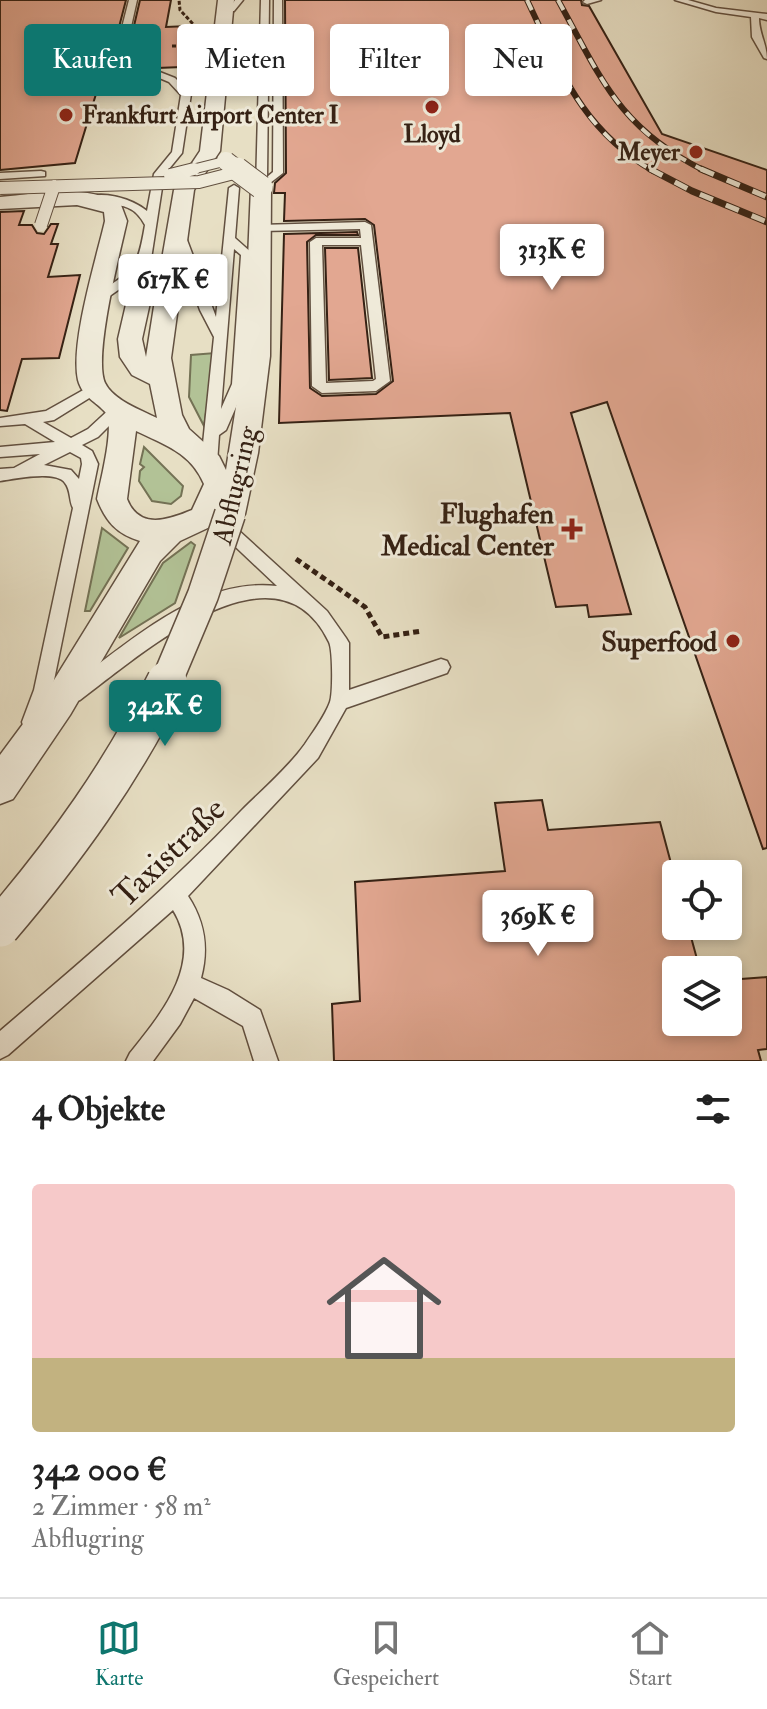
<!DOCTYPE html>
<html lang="de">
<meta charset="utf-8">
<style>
body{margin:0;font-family:"IM FELL Double Pica",serif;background:#f2f2f2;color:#222;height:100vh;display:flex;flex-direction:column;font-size:30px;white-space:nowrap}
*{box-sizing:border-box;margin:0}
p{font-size:26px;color:#767676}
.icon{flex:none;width:44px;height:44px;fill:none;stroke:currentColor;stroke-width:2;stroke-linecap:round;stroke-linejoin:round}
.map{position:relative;height:1061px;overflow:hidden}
.sheet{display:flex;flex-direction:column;background:#fff;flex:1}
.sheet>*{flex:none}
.guide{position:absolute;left:24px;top:24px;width:720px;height:72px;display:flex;gap:16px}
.tools{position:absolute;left:662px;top:860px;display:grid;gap:16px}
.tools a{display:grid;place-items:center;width:80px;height:80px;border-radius:8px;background:#fff;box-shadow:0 4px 12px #0003;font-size:40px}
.price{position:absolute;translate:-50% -68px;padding:0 18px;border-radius:8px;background:#fff;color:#222;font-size:26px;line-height:52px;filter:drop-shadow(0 2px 4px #0008)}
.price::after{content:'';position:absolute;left:50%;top:48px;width:24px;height:18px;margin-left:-12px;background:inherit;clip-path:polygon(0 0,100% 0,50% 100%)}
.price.active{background:#0f766e;color:#fff}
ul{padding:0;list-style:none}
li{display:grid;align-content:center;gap:16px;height:424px;padding:0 32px}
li+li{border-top:2px solid #e0e0e0}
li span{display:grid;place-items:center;height:248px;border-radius:8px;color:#555}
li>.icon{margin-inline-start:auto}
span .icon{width:144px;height:144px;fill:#fffc;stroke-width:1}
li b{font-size:34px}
h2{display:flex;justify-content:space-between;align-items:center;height:96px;padding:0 32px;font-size:34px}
.pill{padding:0 28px;border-radius:8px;background:#fff;box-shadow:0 4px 12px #0003;font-size:28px;line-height:72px}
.pill.active{background:#0f766e;color:#fff}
.tabs{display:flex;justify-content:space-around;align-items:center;height:112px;border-top:2px solid #e0e0e0;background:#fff;font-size:22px;color:#767676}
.tabs a{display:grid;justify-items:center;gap:4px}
.tabs .active{color:#0f766e}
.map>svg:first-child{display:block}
.green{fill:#b2c296;stroke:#747255;stroke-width:2}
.building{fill:#e2a791;stroke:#352114;stroke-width:2}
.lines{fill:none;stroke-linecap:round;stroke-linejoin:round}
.lane-casing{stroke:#625040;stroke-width:3}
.street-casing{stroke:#625040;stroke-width:3}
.path-far1{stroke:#352114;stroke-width:3;stroke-dasharray:4 2;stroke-linecap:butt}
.path{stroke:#352114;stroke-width:5;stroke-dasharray:6 4;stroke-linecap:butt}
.lane{fill:#efead9;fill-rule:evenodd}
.street{fill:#efead9;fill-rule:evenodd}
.rail-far1-casing{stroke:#352114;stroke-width:6}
.rail-casing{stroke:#352114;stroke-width:7}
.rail-far1{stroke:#efead9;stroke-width:4;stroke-dasharray:11;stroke-linecap:butt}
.rail{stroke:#efead9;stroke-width:5;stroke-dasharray:14;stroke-linecap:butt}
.lane-bridge-far1-casing{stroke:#625040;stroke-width:11;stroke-linecap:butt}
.lane-bridge-casing{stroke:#625040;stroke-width:14;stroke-linecap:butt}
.street-bridge-far3-casing{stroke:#625040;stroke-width:20;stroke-linecap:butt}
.street-bridge-far2-casing{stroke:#625040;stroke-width:25;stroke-linecap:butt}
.street-bridge-far1-casing{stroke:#625040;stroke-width:33;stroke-linecap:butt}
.street-bridge-casing{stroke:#625040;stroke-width:42;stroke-linecap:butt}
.lane-bridge-far1{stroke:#efead9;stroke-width:9}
.lane-bridge{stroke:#efead9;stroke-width:12}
.street-bridge-far3{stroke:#efead9;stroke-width:18}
.street-bridge-far2{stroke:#efead9;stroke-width:23}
.street-bridge-far1{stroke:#efead9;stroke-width:30}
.street-bridge{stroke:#efead9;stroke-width:39}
.poi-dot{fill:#8f2418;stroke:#efead9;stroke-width:3}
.labels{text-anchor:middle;stroke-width:6;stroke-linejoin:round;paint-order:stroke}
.far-poi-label{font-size:24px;font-weight:bold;fill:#352114;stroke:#efead9;text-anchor:start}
.street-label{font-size:28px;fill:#352114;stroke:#efead9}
.poi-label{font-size:28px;font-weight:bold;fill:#352114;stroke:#efead9;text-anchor:end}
.near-street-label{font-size:34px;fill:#352114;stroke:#efead9}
</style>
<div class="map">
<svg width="767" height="1061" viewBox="0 0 767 1061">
<rect width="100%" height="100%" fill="#e7dfc4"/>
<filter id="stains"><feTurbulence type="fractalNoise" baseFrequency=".0025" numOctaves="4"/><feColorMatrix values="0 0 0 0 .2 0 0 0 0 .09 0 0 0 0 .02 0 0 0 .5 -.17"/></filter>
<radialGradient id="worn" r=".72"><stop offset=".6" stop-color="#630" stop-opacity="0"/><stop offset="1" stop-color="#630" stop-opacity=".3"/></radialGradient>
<path class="green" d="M215,353L204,426L189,397L191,355Z
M144,447L183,486L181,496L171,504L152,501L139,481L140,471L144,467L140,464Z
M102,528L128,548L90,611H85Z
M191,542L195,545L175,603L119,638L163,563Z"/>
<path class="building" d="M0,0H126L111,58L130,69L103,71L75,163L0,170Z
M140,0H171L166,27L212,25L207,66L157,68L127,56Z
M285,0H581L582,5L589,6L662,134L767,170V848L763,849L607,402L571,413L631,614L589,617L587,605L556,607L510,413L279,423L284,234L357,232L358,235H316L307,242L310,388L322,396L376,394L393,381L374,225L365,219L284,221L285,193H274L275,183L286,173Z
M24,211L19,225H32L37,233L44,234L51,224H58L51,244H58L48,277L80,275L59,358L22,359L7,411L0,410V212Z
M325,248H358L372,378L329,380Z
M542,800L548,830L660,822L676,882V926H688L700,970H676V1022H728V980L767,977V1049L758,1050L761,1061H334L332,1004L360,1001L355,882L505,871L495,803Z"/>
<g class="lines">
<g class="lane-casing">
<path id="lane" d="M129,0H137L124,58L175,78L191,94L182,153L164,175L151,259L144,272L101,302L95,298L97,295C134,267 137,273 145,225C129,194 104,211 83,199C101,189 133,199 147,211L154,174L172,152L181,95L169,82L114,59Z
M235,0H243L234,11H228Z
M261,0H269L267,177L273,172L274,0H282L283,173L261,190L256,187Z
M585,0H601L587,4L583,2Z
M675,0H688L716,8L767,14V20L759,18C759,33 767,45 767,59L764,58L752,37L751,17L716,12Z
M41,171L45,172V176L0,179V173Z
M234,185L239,188L235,238L253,254L246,384L226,430L219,435L217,463L209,469L201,463L214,337L200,310L172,232L178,229L184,232L216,317L229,188ZM234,249L241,255L232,384L221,409Z
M365,222L371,225L390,381L376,391L322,393L312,386L310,242L316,238H361L360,229L260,231L254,228L260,225ZM322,245H361L376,379L373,381L326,383Z
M94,384L101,389L99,392L54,420L43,422L71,438L88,429L114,405H124L126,409L98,437L82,445L92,451L98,464L52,690L38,728L31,731L24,728L22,722L34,690L73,508C69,501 71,490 65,483C56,470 14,479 0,481V469L14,468L40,454L0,457V447L55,442L25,424L0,426V418L46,411ZM70,452L81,458L82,464L79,479L71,470L44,465Z
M224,516L230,518L236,528L327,611L346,638L349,643V690L441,659L447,661L450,667L447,673L346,708L318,758L188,896C205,922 209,948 201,978L228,990L260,1010L278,1061H254L243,1026L194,998L180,1024L153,1061H126L130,1053C162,1013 205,962 173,910L8,1055L0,1059V1031C83,960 166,890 242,810C263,789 288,768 305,744C313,732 325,716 330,702C333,694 333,650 329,642C276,532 137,658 80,700L73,702L66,700L64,694L66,688C128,645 196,577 277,586L224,536L216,522L218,518Z"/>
</g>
<g class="street-casing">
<path id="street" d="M218,0H234L220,151L194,190L171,358L182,415L189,429L219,456L226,470L244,356L251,187L254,183H268L271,187L270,356L258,453L245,514L240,522L230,525L220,522L217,518L212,526L180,541L160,561L70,715L13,799L0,804V755L46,693L140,541C117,534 106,522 97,499C100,482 115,427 106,413C96,401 83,398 78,380C70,343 96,260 105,221L104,212L77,205L0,209V197C39,194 86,183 121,205L127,221C120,252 93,357 105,383C113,400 141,410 157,418L150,384L132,375L120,357L118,339L128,296L161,265L174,190L200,151ZM156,294L146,357L142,339L151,298ZM136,431C165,445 191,453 204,484L192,510C168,520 139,530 127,499Z"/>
</g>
<path class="path-far1" d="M172,46H191L194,25L180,10L179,0"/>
<path class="path" d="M296,559L365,607L382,637L422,631"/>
<use href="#lane" class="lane"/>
<use href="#street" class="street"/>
<g class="rail-far1-casing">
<path id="rail-far1" d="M527,0C561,71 581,129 653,171
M558,0C602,80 619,128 705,171"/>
</g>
<g class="rail-casing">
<path id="rail" d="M650,169L692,191L767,222
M701,169L767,197"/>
</g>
<use href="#rail-far1" class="rail-far1"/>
<use href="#rail" class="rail"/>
<g class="lane-bridge-far1-casing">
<path id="lane-bridge-far1" d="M186,171L226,161"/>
</g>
<g class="lane-bridge-casing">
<path id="lane-bridge" d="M170,175L194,169
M0,188L199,182L238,172
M41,225L54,186"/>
</g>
<g class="street-bridge-far3-casing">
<path id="street-bridge-far3" d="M226,161L239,171"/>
</g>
<g class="street-bridge-far2-casing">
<path id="street-bridge-far2" d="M237,169L261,187"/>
</g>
<g class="street-bridge-far1-casing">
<path id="street-bridge-far1" d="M166,683L203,595L230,514"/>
</g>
<g class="street-bridge-casing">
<path id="street-bridge" d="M0,927C66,850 122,772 167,681"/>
</g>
<use href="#lane-bridge-far1" class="lane-bridge-far1"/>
<use href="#lane-bridge" class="lane-bridge"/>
<use href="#street-bridge-far3" class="street-bridge-far3"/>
<use href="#street-bridge-far2" class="street-bridge-far2"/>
<use href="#street-bridge-far1" class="street-bridge-far1"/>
<use href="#street-bridge" class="street-bridge"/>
</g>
<g class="poi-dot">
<circle cx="432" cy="107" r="8"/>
<circle cx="66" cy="115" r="8"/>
<circle cx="696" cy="152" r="8"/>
<path d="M568 517h8v8h8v8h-8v8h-8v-8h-8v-8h8z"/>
<circle cx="733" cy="641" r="8"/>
</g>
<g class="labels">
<g class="far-poi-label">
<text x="82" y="123">Frankfurt Airport Center I</text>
<text x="432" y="142" text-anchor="middle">Lloyd</text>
<text x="680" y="160" text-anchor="end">Meyer</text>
</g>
<g class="street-label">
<text transform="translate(234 485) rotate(-77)" y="10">Abflugring</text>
</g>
<g class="poi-label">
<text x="554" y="523">Flughafen<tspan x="554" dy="32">Medical Center</tspan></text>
<text x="717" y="651">Superfood</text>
</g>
<g class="near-street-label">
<text transform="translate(168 852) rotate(-44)" y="12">Taxistraße</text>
</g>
</g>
<rect width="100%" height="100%" filter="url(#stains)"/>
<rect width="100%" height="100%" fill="url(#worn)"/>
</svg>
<div class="tools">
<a><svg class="icon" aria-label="locate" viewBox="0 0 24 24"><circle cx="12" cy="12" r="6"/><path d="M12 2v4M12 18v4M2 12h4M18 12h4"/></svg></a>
<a><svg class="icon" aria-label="layers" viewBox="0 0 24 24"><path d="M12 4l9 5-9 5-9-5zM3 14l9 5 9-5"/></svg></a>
</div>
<b class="price" style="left:552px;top:292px">313K €</b>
<b class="price" style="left:173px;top:322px">617K €</b>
<b class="price active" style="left:165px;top:748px">342K €</b>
<b class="price" style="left:538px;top:958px">369K €</b>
<div class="guide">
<a class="pill active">Kaufen</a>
<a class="pill">Mieten</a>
<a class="pill">Filter</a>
<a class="pill">Neu</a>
</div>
</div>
<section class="sheet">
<h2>4 Objekte<svg class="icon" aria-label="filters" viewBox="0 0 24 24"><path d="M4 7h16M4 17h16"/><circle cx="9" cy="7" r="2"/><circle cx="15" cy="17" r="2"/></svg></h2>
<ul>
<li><span style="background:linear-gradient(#f6c9c9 70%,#c2b280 0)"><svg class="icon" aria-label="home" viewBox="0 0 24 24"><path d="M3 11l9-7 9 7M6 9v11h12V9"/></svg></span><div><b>342 000 €</b><p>2 Zimmer · 58 m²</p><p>Abflugring</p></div></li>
</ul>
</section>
<nav class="tabs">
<a class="active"><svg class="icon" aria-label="map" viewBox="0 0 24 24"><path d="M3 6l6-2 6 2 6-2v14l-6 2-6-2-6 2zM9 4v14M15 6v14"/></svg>Karte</a>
<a><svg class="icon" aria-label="saved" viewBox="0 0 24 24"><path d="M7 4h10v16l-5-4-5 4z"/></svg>Gespeichert</a>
<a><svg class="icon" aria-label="home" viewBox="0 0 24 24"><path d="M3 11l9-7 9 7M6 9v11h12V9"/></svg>Start</a>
</nav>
